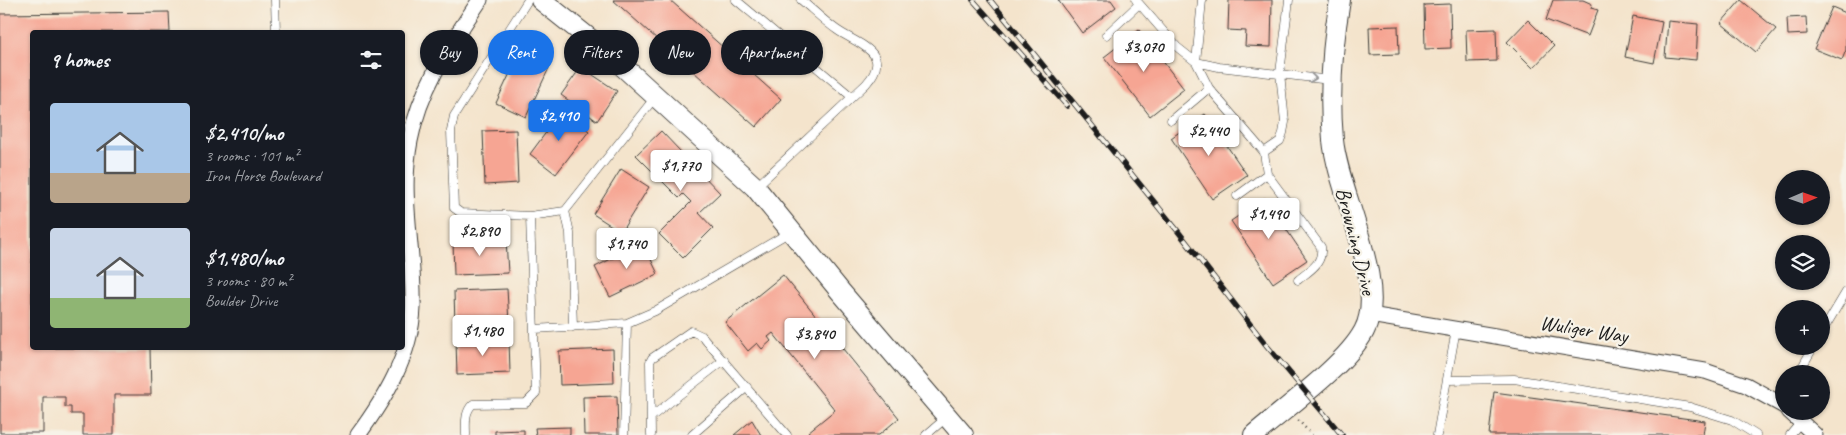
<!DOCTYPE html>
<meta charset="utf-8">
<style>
body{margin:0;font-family:Caveat,sans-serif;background:#242831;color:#f1f3f6;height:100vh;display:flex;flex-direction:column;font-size:19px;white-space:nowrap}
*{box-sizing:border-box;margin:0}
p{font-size:16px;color:#9ea1a6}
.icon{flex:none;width:28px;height:28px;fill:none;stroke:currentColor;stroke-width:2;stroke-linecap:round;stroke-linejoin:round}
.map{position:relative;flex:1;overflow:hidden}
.drawer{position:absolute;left:30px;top:30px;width:375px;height:320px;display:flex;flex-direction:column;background:#171b24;border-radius:5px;box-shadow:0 1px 4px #0004}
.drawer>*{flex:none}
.banner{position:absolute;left:420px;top:30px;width:475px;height:45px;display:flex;gap:10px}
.needle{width:32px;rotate:88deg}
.controls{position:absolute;left:1775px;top:170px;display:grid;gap:10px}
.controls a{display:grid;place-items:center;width:55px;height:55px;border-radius:50%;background:#171b24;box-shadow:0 1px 4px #0004;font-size:25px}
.price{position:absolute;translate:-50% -42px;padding:0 11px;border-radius:5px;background:#fff;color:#222;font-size:16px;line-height:32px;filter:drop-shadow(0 1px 2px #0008)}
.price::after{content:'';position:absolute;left:50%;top:30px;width:15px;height:11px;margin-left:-8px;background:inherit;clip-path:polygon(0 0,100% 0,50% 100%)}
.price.on{background:#1a73e8;color:#fff}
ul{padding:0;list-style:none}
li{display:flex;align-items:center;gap:15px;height:125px;padding:0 20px}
li span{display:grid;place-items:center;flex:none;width:140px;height:100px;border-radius:5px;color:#555}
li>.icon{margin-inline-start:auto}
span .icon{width:60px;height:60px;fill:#fffc;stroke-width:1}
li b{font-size:21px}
h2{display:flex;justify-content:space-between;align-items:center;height:60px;padding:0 20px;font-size:21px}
.chip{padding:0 18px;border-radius:22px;background:#171b24;box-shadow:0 1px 4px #0004;font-size:18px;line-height:45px}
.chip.on{background:#1a73e8;color:#fff}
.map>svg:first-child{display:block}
.building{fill:#f6a593}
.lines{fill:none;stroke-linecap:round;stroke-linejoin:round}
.service-casing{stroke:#3c3a36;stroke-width:9}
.minor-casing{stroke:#3c3a36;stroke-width:17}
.tertiary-casing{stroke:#3c3a36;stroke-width:22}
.path{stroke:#3c3a36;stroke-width:2.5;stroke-dasharray:1 4;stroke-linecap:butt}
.service{stroke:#fff;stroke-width:8}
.minor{stroke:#fff;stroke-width:15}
.tertiary{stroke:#fff;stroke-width:20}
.rail-casing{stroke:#1c1c1c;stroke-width:5.5}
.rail{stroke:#f7f3e8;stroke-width:4;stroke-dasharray:11;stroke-linecap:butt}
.oneway{stroke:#999}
.labels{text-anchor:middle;stroke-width:4.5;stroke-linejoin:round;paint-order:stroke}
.street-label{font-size:21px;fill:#1c1c1c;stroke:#f7f3e8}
</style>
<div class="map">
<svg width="1846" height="435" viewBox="0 0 1846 435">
<rect width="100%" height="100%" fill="#f7f3e8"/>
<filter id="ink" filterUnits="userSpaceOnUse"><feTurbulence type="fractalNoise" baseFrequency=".02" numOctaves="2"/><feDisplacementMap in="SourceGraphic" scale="10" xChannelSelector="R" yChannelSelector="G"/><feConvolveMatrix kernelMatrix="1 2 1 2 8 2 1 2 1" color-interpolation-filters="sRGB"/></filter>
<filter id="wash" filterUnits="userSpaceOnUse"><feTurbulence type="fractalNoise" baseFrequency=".0096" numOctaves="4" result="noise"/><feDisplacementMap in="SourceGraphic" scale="20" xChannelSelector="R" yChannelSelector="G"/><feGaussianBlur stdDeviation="1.12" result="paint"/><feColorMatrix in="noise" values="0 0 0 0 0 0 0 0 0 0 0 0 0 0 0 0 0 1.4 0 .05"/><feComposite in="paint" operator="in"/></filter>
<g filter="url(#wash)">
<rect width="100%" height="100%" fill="#f4e4cc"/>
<g id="blocks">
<path class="building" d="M613,0H670L781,99L756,127Z
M1058,0H1111L1116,7L1082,33Z
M1229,0H1272L1271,47L1245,46L1246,31L1228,30Z
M1553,0H1583L1592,4L1591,8L1598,10L1588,36L1546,20Z
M1741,0L1776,29L1756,52L1721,23Z
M1450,4L1451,48L1425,49L1424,5Z
M1832,7L1846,13V50L1842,60L1814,49Z
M169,12L170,32H32V348H150L151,395H114V435H83V414H71V407H65V397H43V433H0V14Z
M1633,16L1662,22L1654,63L1625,57Z
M1806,17L1807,34L1788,35L1787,18Z
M1528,20L1554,46L1533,68L1507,42Z
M1668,21L1698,24L1696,60L1665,57Z
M1398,26L1399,54L1370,55L1369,27Z
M1496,29L1497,61L1467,62L1466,30Z
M1139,30L1184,89L1150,116L1104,57Z
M519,54L549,68L526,117L496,103Z
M581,67L617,91L597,121L561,95Z
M562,111L589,131L556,174L530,154Z
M1205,114L1247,175L1212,199L1171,138Z
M516,130L518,183L485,185L483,131Z
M661,131L720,193L699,213L713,228L683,258L659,234L691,202L683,194L679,198L636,155Z
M621,169L649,187L621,232L593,214Z
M1265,198L1307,260L1273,283L1231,221Z
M506,240L508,273L454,275L453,241Z
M643,243L658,274L610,297L595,267Z
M783,275L899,418L879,435H811L808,432L835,410L773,333L768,337L771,341L762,349L757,343L748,351L725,322Z
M507,289L509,323L455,325L454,291Z
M509,339L510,373L457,375L456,341Z
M613,349L614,383L560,385L559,351Z
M1494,392L1705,421L1703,435H1489Z
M617,396L618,435H584L583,397Z
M752,420L761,435H734Z
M570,427V435H536L535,428Z
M524,430V435H495V431Z"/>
</g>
</g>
<g filter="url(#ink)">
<use href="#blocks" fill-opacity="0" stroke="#3c3a36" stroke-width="1"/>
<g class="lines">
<g class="service-casing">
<path id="service" d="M275,0L276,32
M528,0L454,116L451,131L454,208L461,213L530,216L565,211L656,96
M736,0L852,97
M1136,0L1177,47L1196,62L1219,67L1330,80
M1202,0L1196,62L1209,88L1264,152L1267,174L1321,247C1323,264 1310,270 1298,280
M1106,35L1139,4
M1171,120L1209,88
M1264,152L1280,141L1283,133L1285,122L1280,73L1289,0
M757,186L866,84C894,53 859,45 837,30C824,21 813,10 801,0
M1237,196L1267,174
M565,211L570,233L573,327
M535,329L627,323L655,311L790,232
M1821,334L1846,292
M1798,374L1814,346
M1447,380L1514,379L1690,407L1732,420L1756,435
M651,417L724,360
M466,435C466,424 464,412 473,404L526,403L536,393L530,216
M624,435L627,323
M651,435L650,362L652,358L691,331L702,336L787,435
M692,435L747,387
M926,435L946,418
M1437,435L1456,329
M1790,435L1801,422"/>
</g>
<g class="minor-casing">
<path id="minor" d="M1370,315L1705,371L1746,385L1784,406
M1789,411L1815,435
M358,435C385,398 411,356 413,308C415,252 399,197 410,141C420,87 450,45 480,0"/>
</g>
<g class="tertiary-casing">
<path id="tertiary" d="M541,0L615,59L755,187L840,291L963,435
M1254,435C1285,408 1346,365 1364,331C1389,285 1338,193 1333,140C1329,93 1332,46 1340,0"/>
</g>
<path class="path" d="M1298,420L1312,435"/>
<use href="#service" class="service"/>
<use href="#minor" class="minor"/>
<use href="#tertiary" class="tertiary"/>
<g class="rail-casing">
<path id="rail" d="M973,0L1067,106
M990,0L1177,230L1267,346L1342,435"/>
</g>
<use href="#rail" class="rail"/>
</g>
<defs><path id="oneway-chevron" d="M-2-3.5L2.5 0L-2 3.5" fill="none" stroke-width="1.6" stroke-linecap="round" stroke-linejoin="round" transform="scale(1.25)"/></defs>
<use class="oneway" href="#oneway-chevron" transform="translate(1313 78) rotate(7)"/>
</g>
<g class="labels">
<g class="street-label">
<text transform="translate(1356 241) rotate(76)" y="7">Browning Drive</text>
<text transform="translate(1584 329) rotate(9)" y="7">Wuliger Way</text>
</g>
</g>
</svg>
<div class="controls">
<a><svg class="needle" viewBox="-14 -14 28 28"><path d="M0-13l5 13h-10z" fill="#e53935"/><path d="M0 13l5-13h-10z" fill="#9ea1a6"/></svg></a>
<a><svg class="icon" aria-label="layers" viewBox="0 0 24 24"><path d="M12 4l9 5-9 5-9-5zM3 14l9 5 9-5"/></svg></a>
<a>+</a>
<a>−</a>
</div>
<b class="price" style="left:1144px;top:73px">$3,070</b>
<b class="price on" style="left:559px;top:142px">$2,410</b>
<b class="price" style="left:1209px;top:157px">$2,440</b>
<b class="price" style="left:681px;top:192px">$1,770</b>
<b class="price" style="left:1269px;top:240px">$1,490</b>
<b class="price" style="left:480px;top:257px">$2,890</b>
<b class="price" style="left:627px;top:270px">$1,740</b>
<b class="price" style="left:483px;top:357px">$1,480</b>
<b class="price" style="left:815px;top:360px">$3,840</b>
<div class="banner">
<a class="chip">Buy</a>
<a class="chip on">Rent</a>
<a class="chip">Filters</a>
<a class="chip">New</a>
<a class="chip">Apartment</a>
</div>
<section class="drawer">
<h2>9 homes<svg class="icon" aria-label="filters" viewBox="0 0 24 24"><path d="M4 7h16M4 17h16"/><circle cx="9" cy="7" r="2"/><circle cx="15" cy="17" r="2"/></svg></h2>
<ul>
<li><span style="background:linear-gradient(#a9c7e8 70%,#b9a48a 0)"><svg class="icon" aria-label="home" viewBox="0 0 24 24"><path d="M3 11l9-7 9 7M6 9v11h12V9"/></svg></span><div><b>$2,410/mo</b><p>3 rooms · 101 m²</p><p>Iron Horse Boulevard</p></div></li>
<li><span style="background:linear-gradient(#c9d6e8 70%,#8fb573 0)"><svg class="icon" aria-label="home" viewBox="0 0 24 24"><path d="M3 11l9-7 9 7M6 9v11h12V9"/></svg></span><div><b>$1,480/mo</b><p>3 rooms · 80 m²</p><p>Boulder Drive</p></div></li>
</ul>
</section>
</div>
